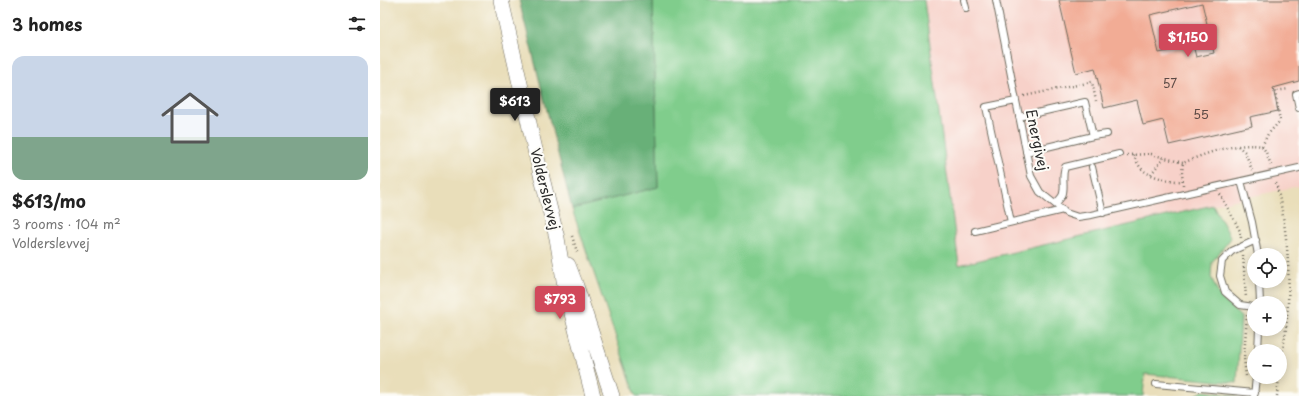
<!DOCTYPE html>
<meta charset="utf-8">
<style>
body{margin:0;font-family:"Playpen Sans",sans-serif;background:#f6f6f6;color:#222;height:100vh;display:flex;flex-direction:column;font-size:15px;white-space:nowrap}
*{box-sizing:border-box;margin:0}
p{font-size:13px;color:#767676}
.icon{flex:none;width:22px;height:22px;fill:none;stroke:currentColor;stroke-width:2;stroke-linecap:round;stroke-linejoin:round}
.map{position:relative;flex:1;overflow:hidden}
.side{display:flex;flex-direction:column;background:#fff;width:380px}
.side>*{flex:none}
.controls{position:absolute;left:867px;top:248px;display:grid;gap:8px}
.controls a{display:grid;place-items:center;width:40px;height:40px;border-radius:50%;background:#fff;box-shadow:0 2px 10px #0003;font-size:20px}
.price{position:absolute;translate:-50% -34px;padding:0 9px;border-radius:4px;background:#d1495b;color:#fff;font-size:13px;line-height:26px;filter:drop-shadow(0 1px 2px #0008)}
.price::after{content:'';position:absolute;left:50%;top:24px;width:12px;height:9px;margin-left:-6px;background:inherit;clip-path:polygon(0 0,100% 0,50% 100%)}
.price.current{background:#222;color:#fff}
ul{padding:0;list-style:none}
li{display:grid;align-content:center;gap:8px;height:212px;padding:0 12px}
li+li{border-top:1px solid #e0e0e0}
li span{display:grid;place-items:center;height:124px;border-radius:12px;color:#555}
li>.icon{margin-inline-start:auto}
span .icon{width:72px;height:72px;fill:#fffc;stroke-width:1}
li b{font-size:17px}
h2{display:flex;justify-content:space-between;align-items:center;height:48px;padding:0 12px;font-size:17px}
main{display:flex;flex:1;min-height:0}
.map>svg:first-child{display:block}
.built{fill:#f7d1c9}
.green{fill:#80cd8c;stroke:#567c5c}
.forest{fill:#68b078;stroke:#4a6e52}
.building{fill:#f2ac95;fill-rule:evenodd}
.lines{fill:none;stroke-linecap:round;stroke-linejoin:round}
.service-casing{stroke:#6e6a5d;stroke-width:8}
.tertiary-casing{stroke:#6e6a5d;stroke-width:16}
.path{stroke:#6e6a5d;stroke-width:2.5;stroke-dasharray:1 3;stroke-linecap:butt}
.service{stroke:#fff;stroke-width:6}
.tertiary{stroke:#fff;stroke-width:15}
.labels{text-anchor:middle;stroke-width:4;stroke-linejoin:round;paint-order:stroke}
.number-label{font-size:12px;fill:#5d4b46}
.street-label{font-size:14px;fill:#2b2b2b;stroke:#fdfcf7}
</style>
<main>
<section class="side">
<h2>3 homes<svg class="icon" aria-label="filters" viewBox="0 0 24 24"><path d="M4 7h16M4 17h16"/><circle cx="9" cy="7" r="2"/><circle cx="15" cy="17" r="2"/></svg></h2>
<ul>
<li><span style="background:linear-gradient(#c9d6e8 65%,#7fa58c 0)"><svg class="icon" aria-label="home" viewBox="0 0 24 24"><path d="M3 11l9-7 9 7M6 9v11h12V9"/></svg></span><div><b>$613/mo</b><p>3 rooms · 104 m²</p><p>Volderslevvej</p></div></li>
</ul>
</section>
<div class="map">
<svg width="919" height="396" viewBox="0 0 919 396">
<rect width="100%" height="100%" fill="#fdfcf7"/>
<filter id="ink" filterUnits="userSpaceOnUse"><feTurbulence type="fractalNoise" baseFrequency=".025" numOctaves="2"/><feDisplacementMap in="SourceGraphic" scale="8" xChannelSelector="R" yChannelSelector="G"/><feConvolveMatrix kernelMatrix="1 2 1 2 8 2 1 2 1" color-interpolation-filters="sRGB"/></filter>
<filter id="wash" filterUnits="userSpaceOnUse"><feTurbulence type="fractalNoise" baseFrequency=".012" numOctaves="4" result="noise"/><feDisplacementMap in="SourceGraphic" scale="16" xChannelSelector="R" yChannelSelector="G"/><feGaussianBlur stdDeviation="0.9" result="paint"/><feColorMatrix in="noise" values="0 0 0 0 0 0 0 0 0 0 0 0 0 0 0 0 0 1.4 0 .05"/><feComposite in="paint" operator="in"/></filter>
<g filter="url(#wash)">
<rect width="100%" height="100%" fill="#e9deba"/>
<path class="built" d="M544,0H919V186L833,205L579,265Z"/>
<path class="green" d="M273,0H544L579,265L833,205L851,238L832,262L831,277L840,297L861,317L857,383L765,374L763,396H256L192,209L278,187Z
M823,391L857,396H814Z"/>
<path class="forest" d="M139,0H273L278,187L192,209Z"/>
<g id="blocks">
<path class="building" d="M679,0H919V81L893,88L898,111L870,117L872,126L789,145L783,120L763,125L757,100L724,108L715,68L696,73ZM822,3L834,53L816,57L813,45L779,53L770,15Z"/>
</g>
</g>
<g filter="url(#ink)">
<use href="#blocks" fill-opacity="0" stroke="#6e6a5d" stroke-width="1"/>
<g class="lines">
<g class="service-casing">
<path id="service" d="M584,0L586,8
M616,0L651,176L660,192L686,213L698,217L711,215L919,168
M919,93L916,94L919,108
M639,117L705,102L713,136L646,152
M713,136L727,134
M712,167L723,213
M861,181L872,222L878,255
M675,204C677,202 680,199 682,196C686,188 681,178 685,167L739,154
M631,222L606,107L636,101
M595,231L683,210
M879,281L880,303
M874,307L860,305L845,292L840,276L842,261L852,251L876,240
M878,351L879,329
M776,384L875,393
M874,396L876,377"/>
</g>
<g class="tertiary-casing">
<path id="tertiary" d="M121,0L156,154L177,238L185,286L213,396
M188,265L196,286L232,396"/>
</g>
<path class="path" d="M644,96L712,82L716,101
M858,146L865,152L872,170
M882,146L888,134L900,121L895,91L909,89
M747,155L771,154L803,163
M753,155C756,160 759,167 764,171C772,177 793,182 802,181
M771,174L784,158
M896,183C907,227 911,272 907,317C906,334 902,352 900,369
M803,185L802,173L803,163C826,153 857,142 882,146L886,152L891,165
M840,194L860,231L861,238
M192,236L198,255
M863,255L866,298
M866,376L864,358L867,315
M897,396L899,377"/>
<use href="#service" class="service"/>
<use href="#tertiary" class="tertiary"/>
</g>
</g>
<g class="labels">
<g class="number-label">
<text x="790" y="88">57</text>
<text x="821" y="119">55</text>
</g>
<g class="street-label">
<text transform="translate(657 140) rotate(78)" y="5">Energivej</text>
<text transform="translate(165 189) rotate(76)" y="5">Volderslevvej</text>
</g>
</g>
</svg>
<div class="controls">
<a><svg class="icon" aria-label="locate" viewBox="0 0 24 24"><circle cx="12" cy="12" r="6"/><path d="M12 2v4M12 18v4M2 12h4M18 12h4"/></svg></a>
<a>+</a>
<a>−</a>
</div>
<b class="price" style="left:808px;top:58px">$1,150</b>
<b class="price current" style="left:135px;top:122px">$613</b>
<b class="price" style="left:180px;top:320px">$793</b>
</div>
</main>
